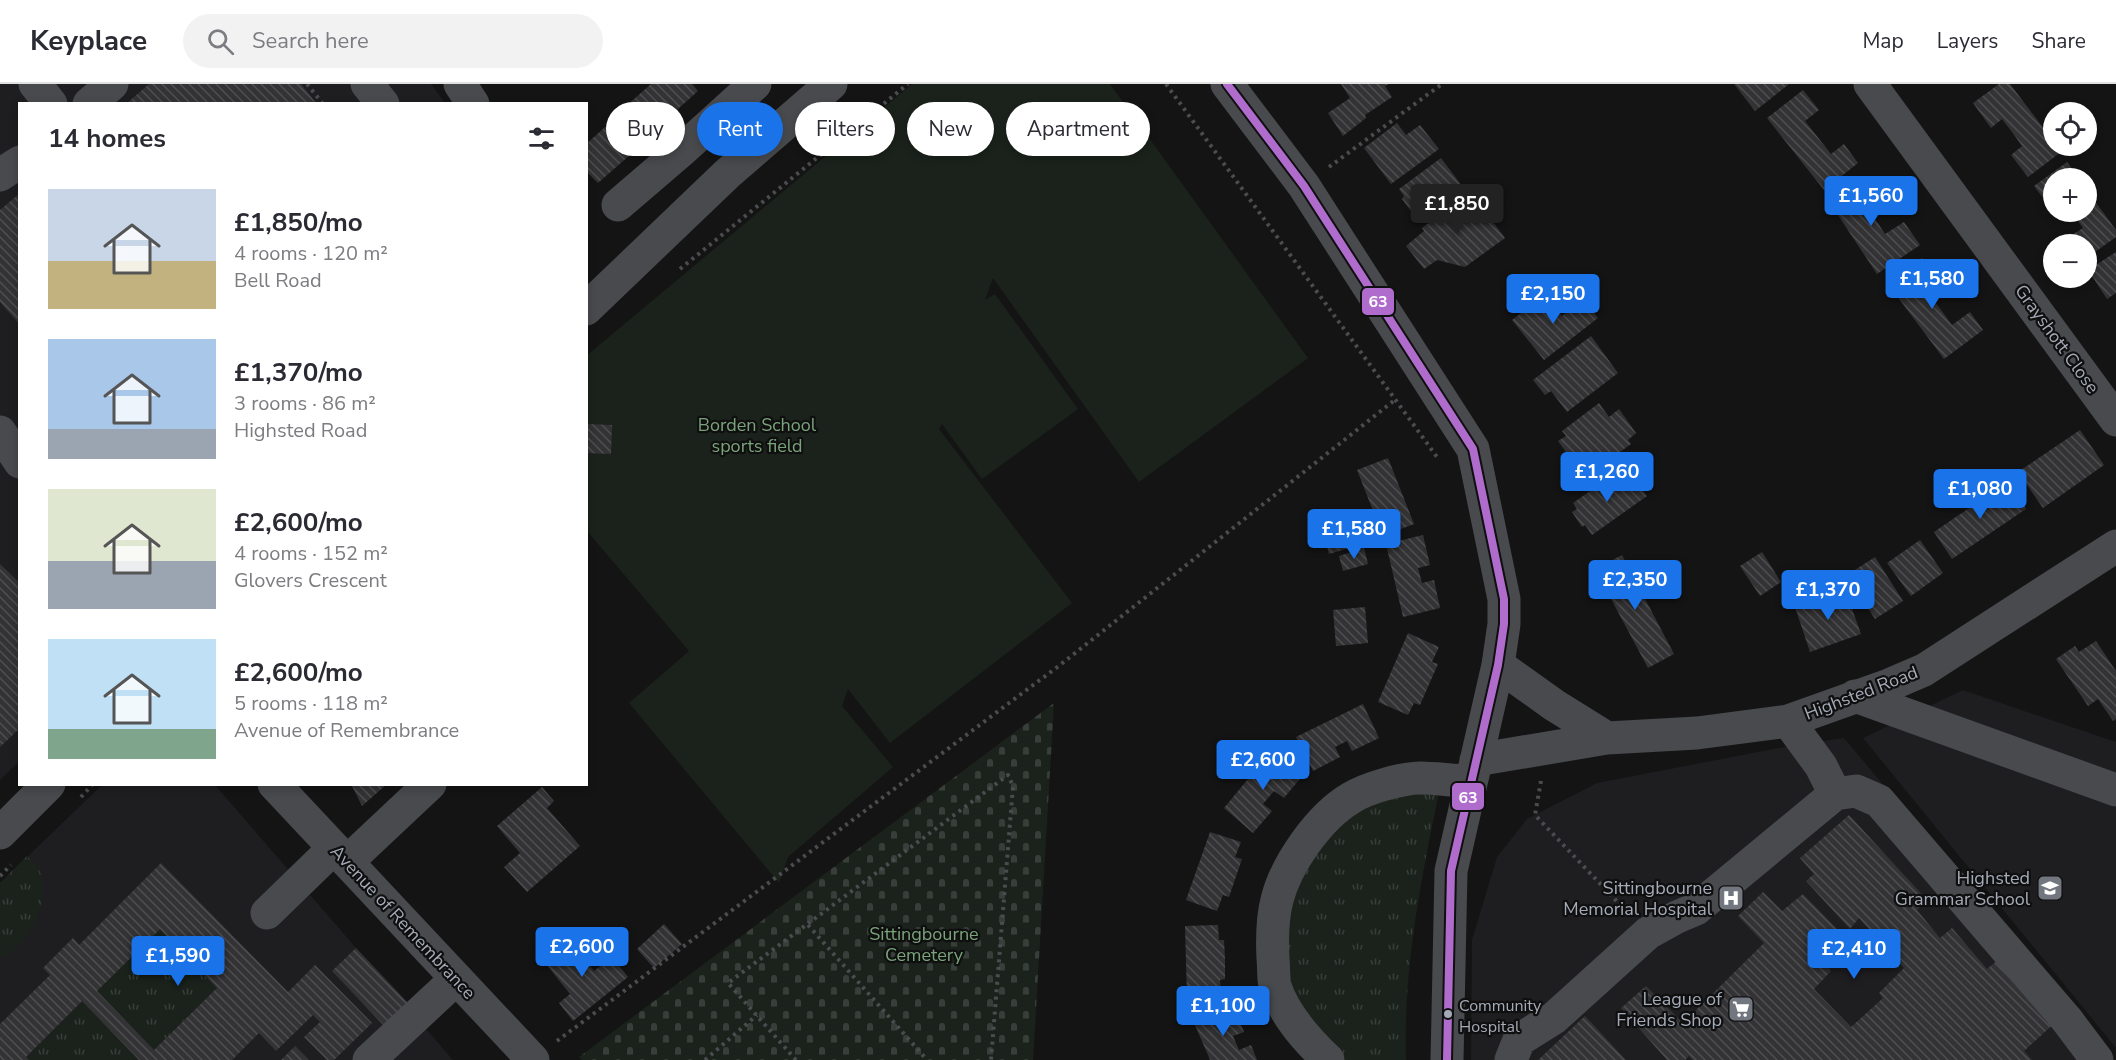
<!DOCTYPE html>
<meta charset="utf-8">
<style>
body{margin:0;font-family:"Nunito Sans",sans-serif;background:#f2f2f3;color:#2b2b33;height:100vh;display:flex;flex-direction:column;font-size:22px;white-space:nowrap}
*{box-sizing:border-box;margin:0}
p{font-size:20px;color:#7c7c81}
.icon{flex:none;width:33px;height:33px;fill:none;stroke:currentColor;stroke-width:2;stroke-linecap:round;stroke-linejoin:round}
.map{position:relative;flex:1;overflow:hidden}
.sheet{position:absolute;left:18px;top:18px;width:570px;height:684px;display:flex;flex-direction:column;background:#fff;border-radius:0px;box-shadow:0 3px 9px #0003}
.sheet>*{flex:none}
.banner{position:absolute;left:606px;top:18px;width:570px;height:54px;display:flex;gap:12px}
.controls{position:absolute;left:2043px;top:18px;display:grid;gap:12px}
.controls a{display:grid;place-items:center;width:54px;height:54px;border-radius:50%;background:#fff;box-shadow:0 3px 9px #0003;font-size:30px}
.price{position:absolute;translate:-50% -51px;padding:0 14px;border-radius:6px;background:#1a73e8;color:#fff;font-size:20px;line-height:39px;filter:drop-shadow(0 2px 3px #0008)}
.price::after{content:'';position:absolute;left:50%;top:36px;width:18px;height:14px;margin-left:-9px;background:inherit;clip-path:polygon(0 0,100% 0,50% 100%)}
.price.selected{background:#222;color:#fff}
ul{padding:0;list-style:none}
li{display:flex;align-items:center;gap:18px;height:150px;padding:0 30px}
li span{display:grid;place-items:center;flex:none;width:168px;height:120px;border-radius:0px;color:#555}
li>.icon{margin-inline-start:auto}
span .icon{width:72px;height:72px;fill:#fffc;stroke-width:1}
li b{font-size:26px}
h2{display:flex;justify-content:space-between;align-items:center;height:72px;padding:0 30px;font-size:26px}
.pill{padding:0 21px;border-radius:27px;background:#fff;box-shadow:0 3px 9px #0003;font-size:21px;line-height:54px}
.pill.selected{background:#1a73e8;color:#fff}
header{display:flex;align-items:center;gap:36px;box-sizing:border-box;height:84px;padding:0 30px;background:#fff;border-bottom:2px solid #e1e1e2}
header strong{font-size:28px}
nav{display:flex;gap:33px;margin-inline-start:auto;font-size:21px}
.search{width:420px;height:54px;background:#f2f2f3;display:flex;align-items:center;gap:15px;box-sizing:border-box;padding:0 21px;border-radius:33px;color:#7c7c81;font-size:22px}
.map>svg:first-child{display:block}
.built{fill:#1e1e21}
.grass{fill:url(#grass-tufts)}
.cemetery{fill:url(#cemetery-stones)}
.park{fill:#1a221b}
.building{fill:url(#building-back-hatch);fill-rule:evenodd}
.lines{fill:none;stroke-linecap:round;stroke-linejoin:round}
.path{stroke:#4a4c4f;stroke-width:4;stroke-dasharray:3 4.5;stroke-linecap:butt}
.minor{stroke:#484a4d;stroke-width:33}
.bus-1-casing{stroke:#0f0f10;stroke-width:12}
.bus-1{stroke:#b06ccc;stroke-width:8}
.bus-dot{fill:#a4abb7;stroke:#0f0f10;stroke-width:2}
.labels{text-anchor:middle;stroke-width:4.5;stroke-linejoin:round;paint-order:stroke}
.bus-label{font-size:16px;fill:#a4abb7;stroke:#0f0f10;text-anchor:start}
.street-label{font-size:18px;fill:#a4abb7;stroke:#0f0f10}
.park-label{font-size:18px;fill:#7aa37a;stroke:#0f0f10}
.poi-label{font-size:18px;fill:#a4abb7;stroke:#0f0f10;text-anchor:end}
.line-badge{stroke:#0f0f10;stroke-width:2}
.badge-label{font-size:16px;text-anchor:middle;font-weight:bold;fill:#fff}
</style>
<header>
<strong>Keyplace</strong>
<div class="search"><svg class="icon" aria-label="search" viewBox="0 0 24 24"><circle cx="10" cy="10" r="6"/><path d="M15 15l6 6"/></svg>Search here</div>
<nav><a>Map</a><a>Layers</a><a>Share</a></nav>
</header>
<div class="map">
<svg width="2116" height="976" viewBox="0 0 2116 976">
<defs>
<pattern id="grass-tufts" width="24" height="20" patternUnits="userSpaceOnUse" patternTransform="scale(1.5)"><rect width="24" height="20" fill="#1a221b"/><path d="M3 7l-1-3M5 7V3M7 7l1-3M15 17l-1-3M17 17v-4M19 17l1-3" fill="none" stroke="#383f3a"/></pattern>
<pattern id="cemetery-stones" width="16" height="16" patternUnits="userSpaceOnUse" patternTransform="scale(1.5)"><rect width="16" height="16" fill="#1a221b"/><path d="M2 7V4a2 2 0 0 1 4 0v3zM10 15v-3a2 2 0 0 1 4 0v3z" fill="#383f3a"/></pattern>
<pattern id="building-back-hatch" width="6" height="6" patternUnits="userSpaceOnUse" patternTransform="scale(1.5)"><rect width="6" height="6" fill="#333335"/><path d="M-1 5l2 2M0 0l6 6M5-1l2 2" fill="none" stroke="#4e4e50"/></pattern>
</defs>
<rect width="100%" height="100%" fill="#141414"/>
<path class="built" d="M0,0H431L445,19L20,20V677L0,696Z
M1963,606L2116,658V964L1863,654Z
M1844,654L2114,976H1471L1472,856L1497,773L1527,735L1597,699L1784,663Z
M103,700L215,701L453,976H0V799Z"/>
<path class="grass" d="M1439,708C1421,796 1403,885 1406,976H1344L1325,960L1294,911L1283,871V851L1304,775L1366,716Z
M27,772C30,776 37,781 39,786C53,815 29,864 0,873V799Z
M160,845L217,904L154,966L97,907Z
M82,917L139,976H29L26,973Z"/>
<path class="cemetery" d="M1054,619L1033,976H582L579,973Z"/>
<path class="park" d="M912,0H1110L1308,274L1139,398L993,194L985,216L995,210L1078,325L982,395L942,340L939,345L1072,519L890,659L848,605L842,622L893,683L788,773L779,799L629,619L689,567L587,447L586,272Z"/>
<path class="building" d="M149,0H301L317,20H126Z
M651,0H692L698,7L650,50L626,22Z
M1341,0H1389L1385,2L1392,13L1365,31L1366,34L1343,52L1328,29L1350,14Z
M1734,0H1789L1755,27Z
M1999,0H2010L2054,58V62H2056L2061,68L2028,93L2011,71L2022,62L2012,48L2002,35L1991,44L1973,19Z
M1803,6L1819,26L1805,37L1831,70L1844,60L1858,79L1824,106L1767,34Z
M621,29L646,57L598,99L586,87V60Z
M1397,39L1406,51L1420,41L1439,65L1391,100L1364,64Z
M1441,74L1465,106L1425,136L1418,126L1413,130L1402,115L1404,112L1399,105Z
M2067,78L2079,94H2054V129L2034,102Z
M1864,92L1876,109L1864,118L1885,150L1904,138L1920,161L1877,190L1828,116Z
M2086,105L2116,146V153L2088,173L2086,160H2079L2072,151L2083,144L2071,128H2086Z
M1470,107L1505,154L1465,183L1437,176L1424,185L1406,162L1424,147L1422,144Z
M20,109V241L0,218V126Z
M2116,168V209L2107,215L2088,186Z
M1922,174L1940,197L1927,207L1952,241L1970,228L1983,246L1944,275L1888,200Z
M1545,210L1562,232L1583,215L1598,234L1544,276L1512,236Z
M1591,252L1618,289L1567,328L1551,307L1545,311L1533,296Z
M1599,319L1609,333L1619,325L1636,349L1628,356L1631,360L1580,397L1567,378L1571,375L1558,357L1566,352L1562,347Z
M586,340L612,341L611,370L586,369Z
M2080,346L2104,381L2043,424L2018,388Z
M1388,374L1414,440L1383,452L1357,386Z
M1617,388L1625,400L1634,394L1647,412L1592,451L1585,441L1582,443L1572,428L1577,425L1573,419Z
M2007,398L2026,425L1952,475L1934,448Z
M1355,447L1359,461L1329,470L1325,456Z
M1423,451L1430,481L1418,484L1422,499L1434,496L1440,524L1403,533L1386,460Z
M1920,456L1943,489L1911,512L1887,479Z
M1364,464L1368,480L1343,487L1339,472Z
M1762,468L1781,498L1760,512L1740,482Z
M1622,471L1674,570L1648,584L1595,485Z
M1875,473L1903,517L1875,535L1847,491Z
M0,480L20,499V644L0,663Z
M1845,505L1861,550L1810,568L1795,523Z
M1365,523L1368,559L1336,562L1333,526Z
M1408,549L1439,563L1432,578L1438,580L1420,621L1414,619L1408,631L1378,618Z
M2096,557L2116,587V635L2113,637L2098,615L2088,622L2056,575L2075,562L2079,568Z
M1363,620L1379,654L1352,667L1347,657L1335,663L1340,673L1313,687L1296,653Z
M1272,666L1303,691L1284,714L1274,707L1263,720L1272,727L1253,749L1224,724Z
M351,700H387L362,722Z
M542,703L554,717L547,724L580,762L527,808L504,783L520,769L497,742Z
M1849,731L1927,816L1917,826L1940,854L1952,844L1987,885L2005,870L2060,934L2024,967L2032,976H1693L1689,972L1685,976H1667L1621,924L1646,902L1683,939L1764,859L1738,832L1763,808L1782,827L1803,810L1842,850L1817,872L1831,887L1814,905L1851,943L1883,914L1879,909L1904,884L1859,834L1850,845L1806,797L1814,790L1800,774Z
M1210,748L1241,758L1235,773L1242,775L1229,813L1223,811L1217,827L1186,816Z
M161,779L288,908L315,881L372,939L334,976H327L304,953L320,938L313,931L276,967L259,949L232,976H139L82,917L26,973L29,976H0V940L50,891L43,884L73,854L79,861ZM160,845L217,904L154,966L97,907Z
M664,840L682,860L654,884L637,865Z
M1218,841L1219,856H1224L1225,875V895L1220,896L1221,912L1187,913L1185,842Z
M568,854L594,887L612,873L628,893L573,937L559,919L570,910L542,875Z
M356,864L410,921L386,944L332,887Z
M1234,922L1244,948L1233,952L1239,966L1251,961L1257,976H1210L1208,971L1194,939Z
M1585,932L1626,976H1538Z
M295,962L309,976H281Z"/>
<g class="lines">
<path class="path" d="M307,0L323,20
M1166,0L1437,373
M1329,83L1442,0
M680,185L908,0
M1541,697L1535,731L1626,827
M81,713L93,700
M0,792L11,781
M808,841L927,976
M557,957L1060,581L1396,315
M705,976L757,931
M796,976L728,899L1008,691L1013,702L991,976"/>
<path class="minor" d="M35,0L51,20
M367,0L383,20
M460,0L473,20
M1227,0L1304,102L1473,365L1504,515V540L1498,581L1451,787L1447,976
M1870,0L2116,336
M89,20L112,0
M0,91L20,78
M618,121L681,67L755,0
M586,225L727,90L831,0
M0,348L20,378
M1498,581L1554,621L1607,654
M1855,612L2116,706
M1788,637L1821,682L1835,710
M1476,676L1607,654L1697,649L1788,637L1889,601L1924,586L2116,462
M274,700L533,976
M0,749L49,700
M347,778L430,700
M267,829L334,764
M369,976L456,895
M1328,976C1307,956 1284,931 1275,902C1273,894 1274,883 1273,875C1272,855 1272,835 1277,816C1286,780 1319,733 1351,714C1367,704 1402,694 1421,694C1437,694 1454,697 1471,697
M1511,976L1519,956L1554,934L1648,849L1677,833L1696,825L1835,710L1856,707L1879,717L2067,936L2097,976"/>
<g class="bus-1-casing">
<path id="bus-1" d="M1227,0L1304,102L1473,365L1504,515V540L1498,581L1451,787L1447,976"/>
</g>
<use href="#bus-1" class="bus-1"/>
</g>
<defs>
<g id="school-square" transform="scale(1.35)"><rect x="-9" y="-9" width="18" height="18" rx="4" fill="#72767e" stroke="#0f0f10"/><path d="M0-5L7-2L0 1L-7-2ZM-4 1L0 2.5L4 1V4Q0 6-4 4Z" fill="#fff"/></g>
<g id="hospital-square" transform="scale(1.35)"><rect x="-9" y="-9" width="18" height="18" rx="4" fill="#72767e" stroke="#0f0f10"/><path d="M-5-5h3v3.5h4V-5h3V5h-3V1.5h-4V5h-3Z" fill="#fff"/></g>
<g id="supermarket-square" transform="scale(1.35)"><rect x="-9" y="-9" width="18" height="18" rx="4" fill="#72767e" stroke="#0f0f10"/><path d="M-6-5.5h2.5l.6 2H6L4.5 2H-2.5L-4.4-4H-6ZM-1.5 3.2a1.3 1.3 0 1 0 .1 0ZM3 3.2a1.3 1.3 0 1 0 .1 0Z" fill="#fff"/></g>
</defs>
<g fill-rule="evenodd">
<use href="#school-square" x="2050" y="804"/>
<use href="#hospital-square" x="1731" y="814"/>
<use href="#supermarket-square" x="1741" y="925"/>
</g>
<circle class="bus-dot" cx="1448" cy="930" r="5"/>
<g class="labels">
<g class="bus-label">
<text x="1459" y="927">Community<tspan x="1459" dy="21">Hospital</tspan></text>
</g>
<g class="street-label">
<text transform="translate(2057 255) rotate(54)" y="6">Grayshott Close</text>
<text transform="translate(1861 609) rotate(-21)" y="6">Highsted Road</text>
<text transform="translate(403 838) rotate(47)" y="6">Avenue of Remembrance</text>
</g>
<g class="park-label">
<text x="757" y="347">Borden School<tspan x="757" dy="21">sports field</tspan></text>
<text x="924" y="856">Sittingbourne<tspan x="924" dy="21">Cemetery</tspan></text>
</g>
<g class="poi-label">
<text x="2030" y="800">Highsted<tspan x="2030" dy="21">Grammar School</tspan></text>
<text x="1712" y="810">Sittingbourne<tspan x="1712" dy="21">Memorial Hospital</tspan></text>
<text x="1722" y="921">League of<tspan x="1722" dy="21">Friends Shop</tspan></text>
</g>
</g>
<g class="line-badge">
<rect x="1361" y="203" width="34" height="29" rx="6" fill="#b06ccc"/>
<rect x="1451" y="698" width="34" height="29" rx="6" fill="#b06ccc"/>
</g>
<g class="badge-label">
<text x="1378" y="223">63</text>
<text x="1468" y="719">63</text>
</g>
</svg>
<div class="controls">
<a><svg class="icon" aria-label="locate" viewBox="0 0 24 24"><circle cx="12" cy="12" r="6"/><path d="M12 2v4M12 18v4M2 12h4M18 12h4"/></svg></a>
<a>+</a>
<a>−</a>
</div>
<b class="price" style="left:1871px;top:143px">£1,560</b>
<b class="price selected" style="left:1457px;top:151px">£1,850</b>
<b class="price" style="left:1932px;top:226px">£1,580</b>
<b class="price" style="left:1553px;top:241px">£2,150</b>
<b class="price" style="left:1607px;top:419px">£1,260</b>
<b class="price" style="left:1980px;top:436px">£1,080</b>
<b class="price" style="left:1354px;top:476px">£1,580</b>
<b class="price" style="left:1635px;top:527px">£2,350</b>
<b class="price" style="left:1828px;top:537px">£1,370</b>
<b class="price" style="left:1263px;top:707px">£2,600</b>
<b class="price" style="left:582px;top:894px">£2,600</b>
<b class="price" style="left:1854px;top:896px">£2,410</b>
<b class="price" style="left:178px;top:903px">£1,590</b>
<b class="price" style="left:1223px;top:953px">£1,100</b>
<div class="banner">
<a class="pill">Buy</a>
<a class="pill selected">Rent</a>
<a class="pill">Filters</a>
<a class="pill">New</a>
<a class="pill">Apartment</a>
</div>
<section class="sheet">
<h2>14 homes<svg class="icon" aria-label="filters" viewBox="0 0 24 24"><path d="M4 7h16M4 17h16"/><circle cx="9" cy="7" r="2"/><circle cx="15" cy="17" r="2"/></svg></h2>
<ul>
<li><span style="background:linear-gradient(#c9d6e8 60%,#c2b280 0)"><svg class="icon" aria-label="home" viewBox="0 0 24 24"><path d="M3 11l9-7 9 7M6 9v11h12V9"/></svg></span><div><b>£1,850/mo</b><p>4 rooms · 120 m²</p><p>Bell Road</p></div></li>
<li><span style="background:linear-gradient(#a9c7e8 75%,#9aa5b1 0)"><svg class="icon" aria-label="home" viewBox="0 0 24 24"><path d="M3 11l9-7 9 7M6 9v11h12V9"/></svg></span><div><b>£1,370/mo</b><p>3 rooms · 86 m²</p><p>Highsted Road</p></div></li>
<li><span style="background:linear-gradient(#dfe7d0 60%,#9aa5b1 0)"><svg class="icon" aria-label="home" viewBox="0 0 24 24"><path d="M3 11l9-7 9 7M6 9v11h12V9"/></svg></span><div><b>£2,600/mo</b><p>4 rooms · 152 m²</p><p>Glovers Crescent</p></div></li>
<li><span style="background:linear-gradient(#bfe0f5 75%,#7fa58c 0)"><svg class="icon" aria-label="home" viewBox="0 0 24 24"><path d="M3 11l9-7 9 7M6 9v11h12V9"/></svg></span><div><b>£2,600/mo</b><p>5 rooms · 118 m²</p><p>Avenue of Remembrance</p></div></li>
</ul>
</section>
</div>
